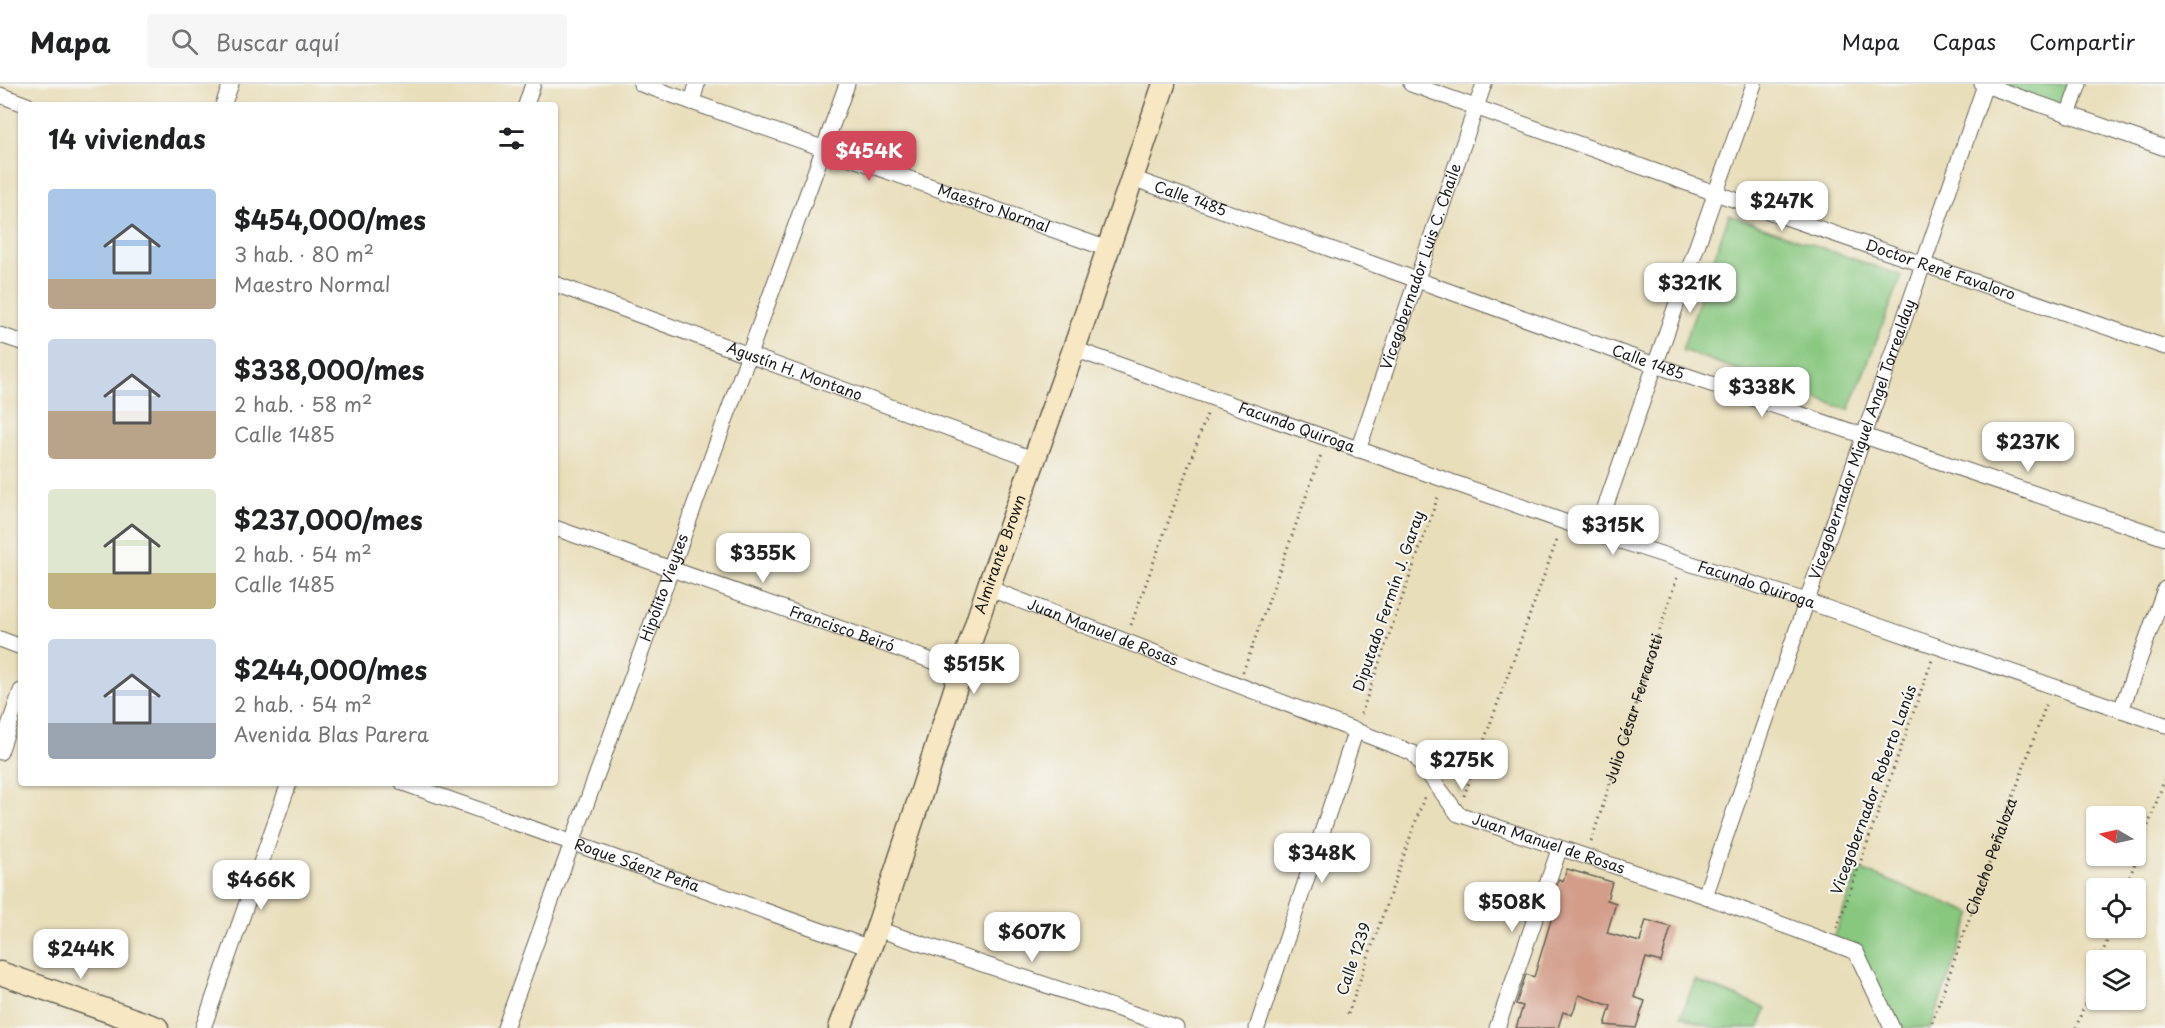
<!DOCTYPE html>
<html lang="es">
<meta charset="utf-8">
<style>
body{margin:0;font-family:"Playpen Sans",sans-serif;background:#f6f6f6;color:#202124;height:100vh;display:flex;flex-direction:column;font-size:22px;white-space:nowrap}
*{box-sizing:border-box;margin:0}
p{font-size:20px;color:#757577}
.icon{flex:none;width:33px;height:33px;fill:none;stroke:currentColor;stroke-width:2;stroke-linecap:round;stroke-linejoin:round}
.map{position:relative;flex:1;overflow:hidden}
.drawer{position:absolute;left:18px;top:18px;width:540px;height:684px;display:flex;flex-direction:column;background:#fff;border-radius:6px;box-shadow:0 2px 4px #0004}
.drawer>*{flex:none}
.needle{width:39px;rotate:279deg}
.controls{position:absolute;left:2086px;top:722px;display:grid;gap:12px}
.controls a{display:grid;place-items:center;width:60px;height:60px;border-radius:6px;background:#fff;box-shadow:0 2px 4px #0004;font-size:30px}
.price{position:absolute;translate:-50% -51px;padding:0 14px;border-radius:12px;background:#fff;color:#222;font-size:20px;line-height:39px;filter:drop-shadow(0 2px 3px #0008)}
.price::after{content:'';position:absolute;left:50%;top:36px;width:18px;height:14px;margin-left:-9px;background:inherit;clip-path:polygon(0 0,100% 0,50% 100%)}
.price.on{background:#d1495b;color:#fff}
ul{padding:0;list-style:none}
li{display:flex;align-items:center;gap:18px;height:150px;padding:0 30px}
li span{display:grid;place-items:center;flex:none;width:168px;height:120px;border-radius:6px;color:#555}
li>.icon{margin-inline-start:auto}
span .icon{width:72px;height:72px;fill:#fffc;stroke-width:1}
li b{font-size:26px}
h2{display:flex;justify-content:space-between;align-items:center;height:72px;padding:0 30px;font-size:26px}
header{display:flex;align-items:center;gap:36px;box-sizing:border-box;height:84px;padding:0 30px;background:#fff;border-bottom:2px solid #e0e0e0}
header strong{font-size:28px}
nav{display:flex;gap:33px;margin-inline-start:auto;font-size:21px}
.search{width:420px;height:54px;background:#f6f6f6;display:flex;align-items:center;gap:15px;box-sizing:border-box;padding:0 21px;border-radius:6px;color:#757577;font-size:22px}
.map>svg:first-child{display:block}
.green{fill:#87c77e;stroke:#52724d;stroke-width:1.5}
.building{fill:#d39d8a}
.lines{fill:none;stroke-linecap:round;stroke-linejoin:round}
.minor-casing{stroke:#646053;stroke-width:17}
.secondary-casing{stroke:#646053;stroke-width:25}
.path{stroke:#646053;stroke-width:3;stroke-dasharray:1.5 4.5;stroke-linecap:butt}
.minor{stroke:#fff;stroke-width:15}
.secondary{stroke:#f7e8c3;stroke-width:22}
.labels{text-anchor:middle;stroke-width:4.5;stroke-linejoin:round;paint-order:stroke}
.street-label{font-size:15px;fill:#1c1c1c;stroke:#f6f6f2}
</style>
<header>
<strong>Mapa</strong>
<div class="search"><svg class="icon" aria-label="search" viewBox="0 0 24 24"><circle cx="10" cy="10" r="6"/><path d="M15 15l6 6"/></svg>Buscar aquí</div>
<nav><a>Mapa</a><a>Capas</a><a>Compartir</a></nav>
</header>
<div class="map">
<svg width="2165" height="944" viewBox="0 0 2165 944">
<rect width="100%" height="100%" fill="#f6f6f2"/>
<filter id="ink" filterUnits="userSpaceOnUse"><feTurbulence type="fractalNoise" baseFrequency=".0167" numOctaves="2"/><feDisplacementMap in="SourceGraphic" scale="12" xChannelSelector="R" yChannelSelector="G"/><feConvolveMatrix kernelMatrix="1 2 1 2 8 2 1 2 1" color-interpolation-filters="sRGB"/></filter>
<filter id="wash" filterUnits="userSpaceOnUse"><feTurbulence type="fractalNoise" baseFrequency=".008" numOctaves="4" result="noise"/><feDisplacementMap in="SourceGraphic" scale="24" xChannelSelector="R" yChannelSelector="G"/><feGaussianBlur stdDeviation="1.35" result="paint"/><feColorMatrix in="noise" values="0 0 0 0 0 0 0 0 0 0 0 0 0 0 0 0 0 1.4 0 .05"/><feComposite in="paint" operator="in"/></filter>
<g filter="url(#wash)">
<rect width="100%" height="100%" fill="#e9deba"/>
<path class="green" d="M2002,0H2079L2068,31Z
M1729,131L1902,192L1849,326L1682,266Z
M1859,785L1972,829L1930,944H1892L1856,868L1832,857Z
M1695,896L1766,924L1759,944H1713L1681,932Z"/>
<g id="blocks">
<path class="building" d="M1567,785L1612,798L1607,816L1616,819L1607,849L1640,858L1646,836L1671,843L1661,878L1646,874L1634,913L1645,917L1636,944L1605,941L1611,922L1579,911L1572,931L1563,928L1558,944H1516L1523,922L1516,920L1526,890L1534,893L1552,833L1547,831L1559,795L1563,797Z"/>
</g>
</g>
<g filter="url(#ink)">
<use href="#blocks" fill-opacity="0" stroke="#646053" stroke-width="1.5"/>
<g class="lines">
<g class="minor-casing">
<g id="minor">
<path id="s3" d="M641,0L1108,165"/>
<path id="s4" d="M1411,0L1715,109L2165,263"/>
<path d="M1982,0L2165,64"/>
<path d="M0,11L27,21"/>
<path d="M692,18L697,0"/>
<path d="M223,21L231,0"/>
<path d="M526,21L533,0"/>
<path d="M2068,31L2079,0"/>
<path id="s5" d="M1132,94L1655,281L2165,454"/>
<path id="s6" d="M555,200L1033,375"/>
<path d="M0,251L21,258"/>
<path id="s7" d="M1074,265L1596,449L1806,517L2165,641"/>
<path id="s8" d="M1358,366L1484,0"/>
<path id="s9" d="M555,444L961,587"/>
<path d="M1596,449L1754,0"/>
<path id="s10" d="M988,504L1413,669L1458,730L1705,812L1856,868L1892,944"/>
<path d="M0,555L21,563"/>
<path d="M2121,626L2165,505"/>
<path d="M0,668L21,607"/>
<path id="s11" d="M403,699L870,864"/>
<path id="s12" d="M1705,812L1985,1"/>
<path d="M877,845L1176,944"/>
<path d="M203,944L289,699"/>
<path id="s13" d="M505,944L847,0"/>
<path d="M1257,944L1356,646"/>
<path d="M1497,944L1559,766"/>
</g>
</g>
<g class="secondary-casing">
<g id="secondary">
<path d="M0,889L157,944"/>
<path id="s14" d="M840,944L877,845L988,504L1074,265L1164,0"/>
</g>
</g>
<g class="path">
<path d="M1131,541L1208,328"/>
<path d="M1243,588L1322,368"/>
<path d="M1361,630L1439,410"/>
<path d="M1464,712L1558,453"/>
<path id="s1" d="M1591,758L1678,490"/>
<path d="M2126,804L2165,694"/>
<path d="M1837,844L1932,576"/>
<path d="M2100,876L2112,843"/>
<path d="M1348,930L1425,711"/>
<path id="s2" d="M1930,944L2047,618"/>
<path d="M2076,944L2097,886"/>
</g>
<use href="#minor" class="minor"/>
<use href="#secondary" class="secondary"/>
</g>
</g>
<g class="labels">
<g class="street-label">
<text dy="5" stroke="none"><textPath href="#s5" startOffset="62">Calle 1485</textPath></text>
<text dy="5" stroke="none"><textPath href="#s3" startOffset="374">Maestro Normal</textPath></text>
<text dy="5" stroke="none"><textPath href="#s8" startOffset="194">Vicegobernador Luis C. Chaile</textPath></text>
<text dy="5" stroke="none"><textPath href="#s4" startOffset="561">Doctor René Favaloro</textPath></text>
<text dy="5" stroke="none"><textPath href="#s5" startOffset="548">Calle 1485</textPath></text>
<text dy="5" stroke="none"><textPath href="#s6" startOffset="255">Agustín H. Montano</textPath></text>
<text dy="5" stroke="none"><textPath href="#s7" startOffset="236">Facundo Quiroga</textPath></text>
<text dy="5" stroke="none"><textPath href="#s12" startOffset="483">Vicegobernador Miguel Angel Torrealday</textPath></text>
<text dy="5" stroke="none"><textPath href="#s14" startOffset="500">Almirante Brown</textPath></text>
<text dy="5" stroke="none"><textPath href="#s7" startOffset="722">Facundo Quiroga</textPath></text>
<text dy="5" stroke="none"><textPath href="#s13" startOffset="468">Hipólito Vieytes</textPath></text>
<text transform="translate(1389 517) rotate(-71)" y="5">Diputado Fermín J. Garay</text>
<text dy="5" stroke="none"><textPath href="#s9" startOffset="304">Francisco Beiró</textPath></text>
<text dy="5" stroke="none"><textPath href="#s10" startOffset="123">Juan Manuel de Rosas</textPath></text>
<text dy="5" stroke="none"><textPath href="#s1" startOffset="140">Julio César Ferrarotti</textPath></text>
<text transform="translate(1874 706) rotate(-70)" y="5">Vicegobernador Roberto Lanús</text>
<text dy="5" stroke="none"><textPath href="#s10" startOffset="627">Juan Manuel de Rosas</textPath></text>
<text dy="5" stroke="none"><textPath href="#s2" startOffset="182">Chacho Peñaloza</textPath></text>
<text dy="5" stroke="none"><textPath href="#s11" startOffset="248">Roque Sáenz Peña</textPath></text>
<text transform="translate(1354 875) rotate(-71)" y="5">Calle 1239</text>
</g>
</g>
</svg>
<div class="controls">
<a><svg class="needle" viewBox="-14 -14 28 28"><path d="M0-13l5 13h-10z" fill="#e53935"/><path d="M0 13l5-13h-10z" fill="#757577"/></svg></a>
<a><svg class="icon" aria-label="locate" viewBox="0 0 24 24"><circle cx="12" cy="12" r="6"/><path d="M12 2v4M12 18v4M2 12h4M18 12h4"/></svg></a>
<a><svg class="icon" aria-label="layers" viewBox="0 0 24 24"><path d="M12 4l9 5-9 5-9-5zM3 14l9 5 9-5"/></svg></a>
</div>
<b class="price on" style="left:869px;top:98px">$454K</b>
<b class="price" style="left:1782px;top:148px">$247K</b>
<b class="price" style="left:1690px;top:230px">$321K</b>
<b class="price" style="left:1762px;top:334px">$338K</b>
<b class="price" style="left:2028px;top:389px">$237K</b>
<b class="price" style="left:1613px;top:472px">$315K</b>
<b class="price" style="left:763px;top:500px">$355K</b>
<b class="price" style="left:974px;top:611px">$515K</b>
<b class="price" style="left:1462px;top:707px">$275K</b>
<b class="price" style="left:1322px;top:800px">$348K</b>
<b class="price" style="left:261px;top:827px">$466K</b>
<b class="price" style="left:1512px;top:849px">$508K</b>
<b class="price" style="left:1032px;top:879px">$607K</b>
<b class="price" style="left:81px;top:896px">$244K</b>
<section class="drawer">
<h2>14 viviendas<svg class="icon" aria-label="filters" viewBox="0 0 24 24"><path d="M4 7h16M4 17h16"/><circle cx="9" cy="7" r="2"/><circle cx="15" cy="17" r="2"/></svg></h2>
<ul>
<li><span style="background:linear-gradient(#a9c7e8 75%,#b9a48a 0)"><svg class="icon" aria-label="home" viewBox="0 0 24 24"><path d="M3 11l9-7 9 7M6 9v11h12V9"/></svg></span><div><b>$454,000/mes</b><p>3 hab. · 80 m²</p><p>Maestro Normal</p></div></li>
<li><span style="background:linear-gradient(#c9d6e8 60%,#b9a48a 0)"><svg class="icon" aria-label="home" viewBox="0 0 24 24"><path d="M3 11l9-7 9 7M6 9v11h12V9"/></svg></span><div><b>$338,000/mes</b><p>2 hab. · 58 m²</p><p>Calle 1485</p></div></li>
<li><span style="background:linear-gradient(#dfe7d0 70%,#c2b280 0)"><svg class="icon" aria-label="home" viewBox="0 0 24 24"><path d="M3 11l9-7 9 7M6 9v11h12V9"/></svg></span><div><b>$237,000/mes</b><p>2 hab. · 54 m²</p><p>Calle 1485</p></div></li>
<li><span style="background:linear-gradient(#c9d6e8 70%,#9aa5b1 0)"><svg class="icon" aria-label="home" viewBox="0 0 24 24"><path d="M3 11l9-7 9 7M6 9v11h12V9"/></svg></span><div><b>$244,000/mes</b><p>2 hab. · 54 m²</p><p>Avenida Blas Parera</p></div></li>
</ul>
</section>
</div>
